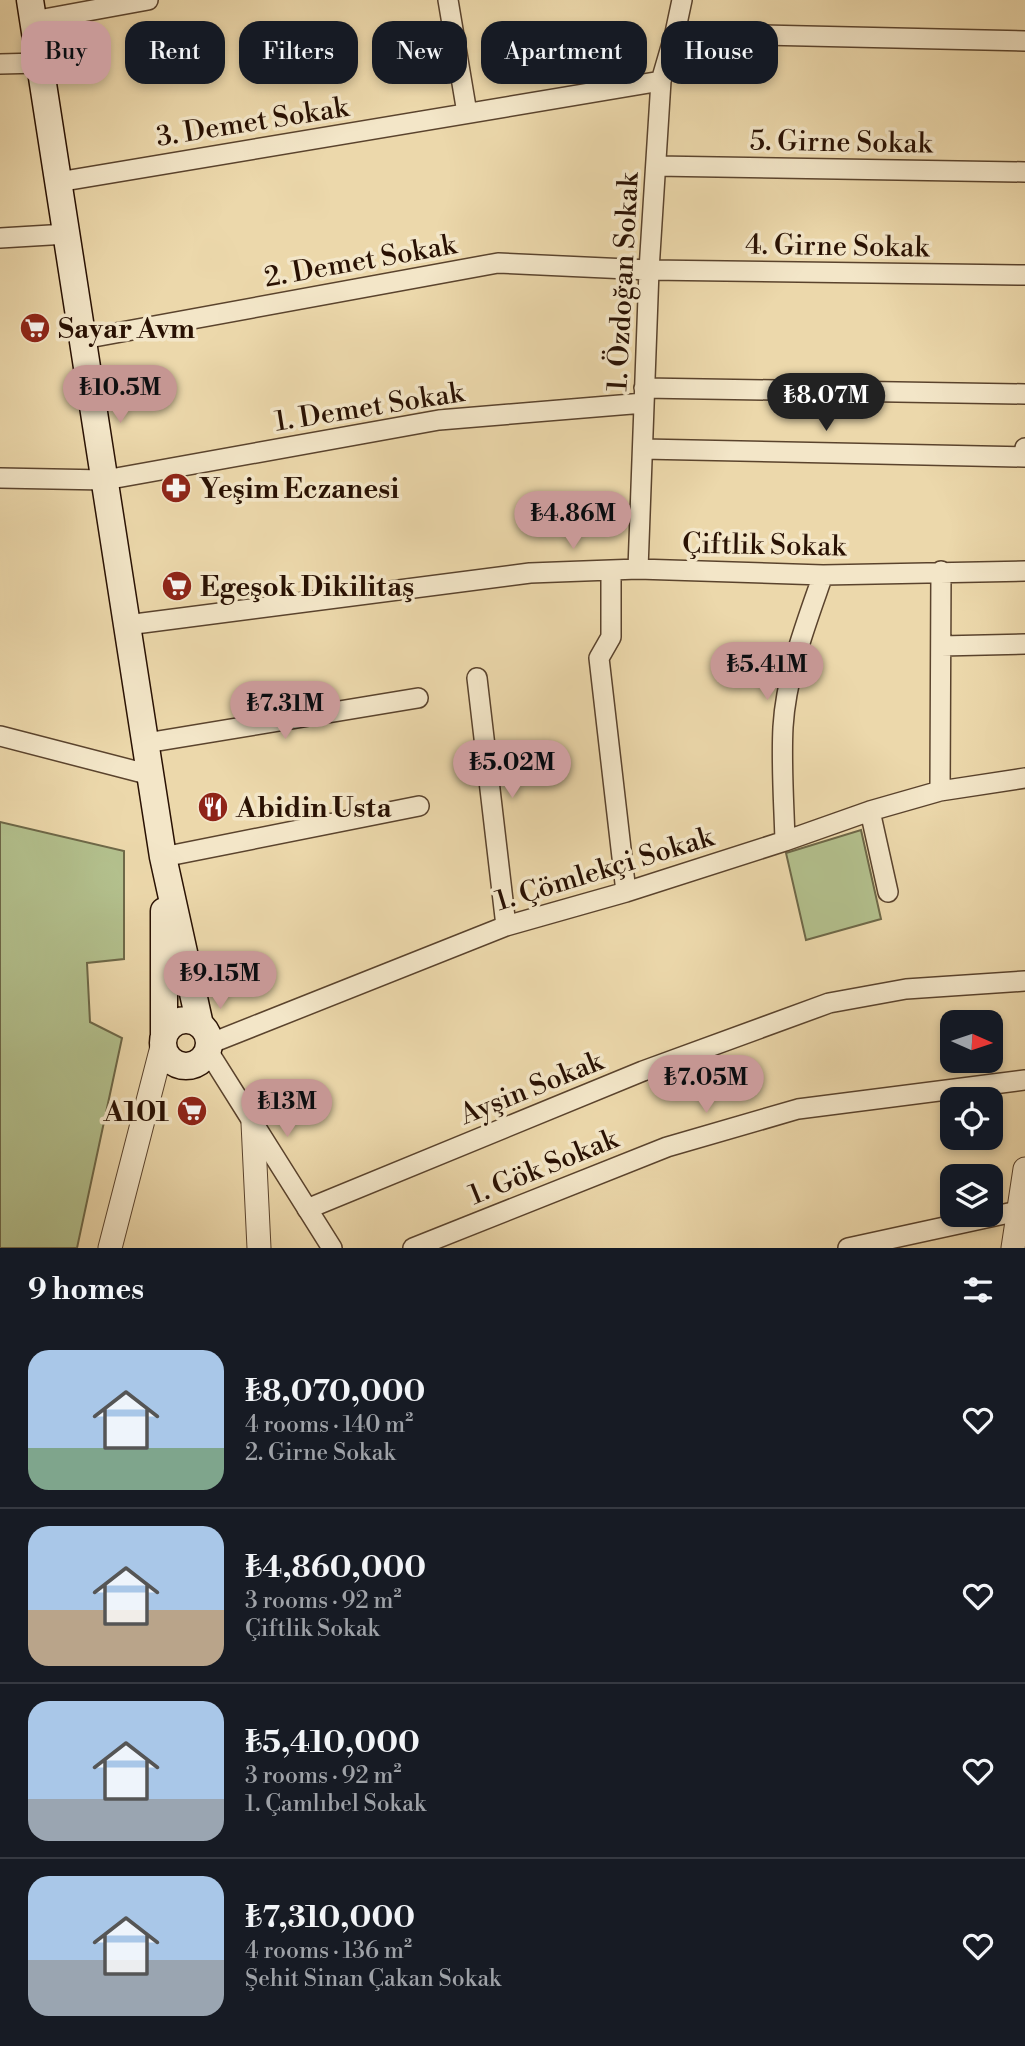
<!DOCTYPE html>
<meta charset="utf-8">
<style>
body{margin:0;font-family:"Libre Bodoni",serif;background:#242831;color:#f1f3f6;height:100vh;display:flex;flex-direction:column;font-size:26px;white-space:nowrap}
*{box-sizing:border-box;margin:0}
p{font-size:23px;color:#9ea1a6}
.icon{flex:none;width:38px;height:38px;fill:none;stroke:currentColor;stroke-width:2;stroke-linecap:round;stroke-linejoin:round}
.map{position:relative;height:1248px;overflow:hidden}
.sheet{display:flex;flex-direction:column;background:#171b24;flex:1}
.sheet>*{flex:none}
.hud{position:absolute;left:21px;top:21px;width:984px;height:63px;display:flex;gap:14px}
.needle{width:46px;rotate:93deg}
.controls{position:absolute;left:940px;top:1010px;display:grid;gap:14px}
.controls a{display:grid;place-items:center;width:63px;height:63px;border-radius:14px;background:#171b24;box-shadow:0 4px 10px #0003;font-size:35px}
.price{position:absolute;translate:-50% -60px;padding:0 16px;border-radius:24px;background:#c59692;color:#111;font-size:23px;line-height:46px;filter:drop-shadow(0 2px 4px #0008)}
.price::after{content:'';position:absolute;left:50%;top:42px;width:21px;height:16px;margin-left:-10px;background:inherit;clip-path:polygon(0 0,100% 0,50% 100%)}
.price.current{background:#222;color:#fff}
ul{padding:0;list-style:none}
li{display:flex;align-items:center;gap:21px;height:175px;padding:0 28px}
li+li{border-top:2px solid #363941}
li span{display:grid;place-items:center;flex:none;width:196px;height:140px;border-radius:21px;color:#555}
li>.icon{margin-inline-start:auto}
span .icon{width:84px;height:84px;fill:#fffc;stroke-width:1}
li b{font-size:30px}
h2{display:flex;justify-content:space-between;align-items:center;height:84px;padding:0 28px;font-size:30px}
.chip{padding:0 24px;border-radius:21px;background:#171b24;box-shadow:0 4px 10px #0003;font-size:24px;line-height:63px}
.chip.current{background:#c59692;color:#111}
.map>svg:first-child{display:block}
.green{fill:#b3c08d;stroke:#6e6848;stroke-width:2}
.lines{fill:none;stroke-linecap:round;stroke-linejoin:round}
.minor-casing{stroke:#5a432d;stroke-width:22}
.tertiary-casing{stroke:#5a432d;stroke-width:25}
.secondary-casing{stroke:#291103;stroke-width:29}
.minor{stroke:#f3e6c8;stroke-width:19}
.tertiary{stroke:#f3e6c8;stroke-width:23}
.secondary{stroke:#f3e6c8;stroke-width:26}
.labels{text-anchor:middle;stroke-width:7;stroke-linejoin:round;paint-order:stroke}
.street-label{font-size:28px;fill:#291103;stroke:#f3e6c8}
.poi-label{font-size:28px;font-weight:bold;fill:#291103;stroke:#f3e6c8;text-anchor:start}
</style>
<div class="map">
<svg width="1025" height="1248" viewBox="0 0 1025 1248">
<rect width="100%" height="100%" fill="#ecd8ab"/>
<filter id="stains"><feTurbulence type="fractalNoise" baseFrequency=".00286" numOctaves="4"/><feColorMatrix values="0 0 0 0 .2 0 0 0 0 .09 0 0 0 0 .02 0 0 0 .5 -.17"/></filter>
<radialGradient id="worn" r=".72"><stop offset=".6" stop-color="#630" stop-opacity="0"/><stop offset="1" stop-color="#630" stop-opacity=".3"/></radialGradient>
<path class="green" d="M0,822L124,851V959L87,963L90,1022L122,1038L77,1248H0Z
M861,830L881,919L806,940L786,853Z"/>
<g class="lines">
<g class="minor-casing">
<path id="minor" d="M448,0L467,113
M33,21L148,0
M675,33L1025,41
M0,64L40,63
M656,166L1025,172
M58,182L661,81
M0,238L67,234
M83,339L498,263L649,270L1025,275
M644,388L1025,394
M643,449L1024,457L1025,448
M0,478L105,480L439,420L644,403
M638,569L649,270L661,81L675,33L682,0
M611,570V637L599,658L626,892
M127,625L530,573L638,569L823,575L1025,571
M941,646L1025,644
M477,678L506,926
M0,736L151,775
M146,743L418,698
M940,791L941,571
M870,811L888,892
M785,841C784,804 781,765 783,727C786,675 806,624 823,575
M163,857L419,806
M209,1044L506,926L626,892L785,841L870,811L940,791L1025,778
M208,1051L332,1248
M307,1209L643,1071L829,1003L906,989L1025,981
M413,1248L667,1147L798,1109L1025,1080
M848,1248L1018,1211"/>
</g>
<g class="tertiary-casing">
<path id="tertiary" d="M253,1123L259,1248
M110,1248L163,1043
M1013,1248L1025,1169"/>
</g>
<g class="secondary-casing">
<path id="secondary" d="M30,0L163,857L200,1025
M164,911V1035
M163 1043a23 23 0 1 1 46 0a23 23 0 1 1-46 0Z"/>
</g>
<use href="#minor" class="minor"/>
<use href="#tertiary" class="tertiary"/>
<use href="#secondary" class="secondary"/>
</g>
<defs>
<g id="supermarket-disc" transform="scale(1.575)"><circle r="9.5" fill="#8f2418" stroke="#f3e6c8"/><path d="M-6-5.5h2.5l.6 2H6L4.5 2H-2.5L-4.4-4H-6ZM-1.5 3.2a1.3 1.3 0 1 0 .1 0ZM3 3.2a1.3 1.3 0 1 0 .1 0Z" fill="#fff"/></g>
<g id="pharmacy-disc" transform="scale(1.575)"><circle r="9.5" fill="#8f2418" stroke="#f3e6c8"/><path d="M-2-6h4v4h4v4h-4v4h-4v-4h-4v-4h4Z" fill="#fff"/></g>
<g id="restaurant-disc" transform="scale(1.575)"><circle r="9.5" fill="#8f2418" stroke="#f3e6c8"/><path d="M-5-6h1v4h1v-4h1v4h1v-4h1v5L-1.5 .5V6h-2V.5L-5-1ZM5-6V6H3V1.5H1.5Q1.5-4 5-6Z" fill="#fff"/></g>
</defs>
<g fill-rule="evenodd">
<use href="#supermarket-disc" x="35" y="328"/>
<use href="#pharmacy-disc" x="176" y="488"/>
<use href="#supermarket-disc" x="177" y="586"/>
<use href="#restaurant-disc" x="213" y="807"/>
<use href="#supermarket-disc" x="192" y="1111"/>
</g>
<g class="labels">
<g class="street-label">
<text transform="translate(252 121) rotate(-9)" y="10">3. Demet Sokak</text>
<text transform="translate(841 141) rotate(1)" y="10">5. Girne Sokak</text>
<text transform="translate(837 245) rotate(1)" y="10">4. Girne Sokak</text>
<text transform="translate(360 260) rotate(-10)" y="10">2. Demet Sokak</text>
<text transform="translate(622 282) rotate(-87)" y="10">1. Özdoğan Sokak</text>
<text transform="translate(369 406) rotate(-9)" y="10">1. Demet Sokak</text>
<text transform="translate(764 544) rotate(1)" y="10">Çiftlik Sokak</text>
<text transform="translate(604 868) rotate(-17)" y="10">1. Çömlekçi Sokak</text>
<text transform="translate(531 1087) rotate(-22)" y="10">Ayşin Sokak</text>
<text transform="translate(543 1166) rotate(-22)" y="10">1. Gök Sokak</text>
</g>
<g class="poi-label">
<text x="58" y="338">Sayar Avm</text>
<text x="199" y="498">Yeşim Eczanesi</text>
<text x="200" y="596">Egeşok Dikilitaş</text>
<text x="236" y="817">Abidin Usta</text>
<text x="169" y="1121" text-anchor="end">A101</text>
</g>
</g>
<rect width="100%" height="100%" filter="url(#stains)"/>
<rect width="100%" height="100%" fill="url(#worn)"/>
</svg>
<div class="controls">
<a><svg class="needle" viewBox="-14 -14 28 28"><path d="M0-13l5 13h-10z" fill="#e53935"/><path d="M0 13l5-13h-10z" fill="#9ea1a6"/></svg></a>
<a><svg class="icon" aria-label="locate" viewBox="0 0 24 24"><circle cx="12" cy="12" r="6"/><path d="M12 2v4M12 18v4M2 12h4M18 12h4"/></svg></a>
<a><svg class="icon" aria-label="layers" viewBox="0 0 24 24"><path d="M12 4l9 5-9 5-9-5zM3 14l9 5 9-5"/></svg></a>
</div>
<b class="price" style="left:120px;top:425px">₺10.5M</b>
<b class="price current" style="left:826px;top:433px">₺8.07M</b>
<b class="price" style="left:573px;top:551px">₺4.86M</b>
<b class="price" style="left:767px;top:702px">₺5.41M</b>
<b class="price" style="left:285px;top:741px">₺7.31M</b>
<b class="price" style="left:512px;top:800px">₺5.02M</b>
<b class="price" style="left:220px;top:1011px">₺9.15M</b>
<b class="price" style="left:706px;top:1115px">₺7.05M</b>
<b class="price" style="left:287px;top:1139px">₺13M</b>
<div class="hud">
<a class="chip current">Buy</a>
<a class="chip">Rent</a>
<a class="chip">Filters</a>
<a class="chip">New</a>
<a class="chip">Apartment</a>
<a class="chip">House</a>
</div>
</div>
<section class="sheet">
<h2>9 homes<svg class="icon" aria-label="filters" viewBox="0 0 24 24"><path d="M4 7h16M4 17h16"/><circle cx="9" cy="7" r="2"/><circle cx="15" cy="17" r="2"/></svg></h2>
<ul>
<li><span style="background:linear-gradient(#a9c7e8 70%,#7fa58c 0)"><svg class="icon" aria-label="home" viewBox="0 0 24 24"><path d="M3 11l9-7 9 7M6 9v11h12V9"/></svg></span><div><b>₺8,070,000</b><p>4 rooms · 140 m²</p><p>2. Girne Sokak</p></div><svg class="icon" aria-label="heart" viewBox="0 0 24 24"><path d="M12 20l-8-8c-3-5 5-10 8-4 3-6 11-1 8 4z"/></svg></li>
<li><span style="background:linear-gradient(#a9c7e8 60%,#b9a48a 0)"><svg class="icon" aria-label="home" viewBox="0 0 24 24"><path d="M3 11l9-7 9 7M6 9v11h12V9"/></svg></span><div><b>₺4,860,000</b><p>3 rooms · 92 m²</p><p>Çiftlik Sokak</p></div><svg class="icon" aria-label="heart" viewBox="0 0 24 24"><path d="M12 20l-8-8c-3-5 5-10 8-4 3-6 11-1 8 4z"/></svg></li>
<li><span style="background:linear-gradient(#a9c7e8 70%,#9aa5b1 0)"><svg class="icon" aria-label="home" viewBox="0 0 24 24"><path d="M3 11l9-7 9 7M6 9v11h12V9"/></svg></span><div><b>₺5,410,000</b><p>3 rooms · 92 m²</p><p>1. Çamlıbel Sokak</p></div><svg class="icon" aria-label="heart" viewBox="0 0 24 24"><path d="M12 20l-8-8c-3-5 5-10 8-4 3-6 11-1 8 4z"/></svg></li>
<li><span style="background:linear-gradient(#a9c7e8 60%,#9aa5b1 0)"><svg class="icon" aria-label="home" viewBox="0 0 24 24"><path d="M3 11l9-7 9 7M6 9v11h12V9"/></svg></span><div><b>₺7,310,000</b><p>4 rooms · 136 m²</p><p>Şehit Sinan Çakan Sokak</p></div><svg class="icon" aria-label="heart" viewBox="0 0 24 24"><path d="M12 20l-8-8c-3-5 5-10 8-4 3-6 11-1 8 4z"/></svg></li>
</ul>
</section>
